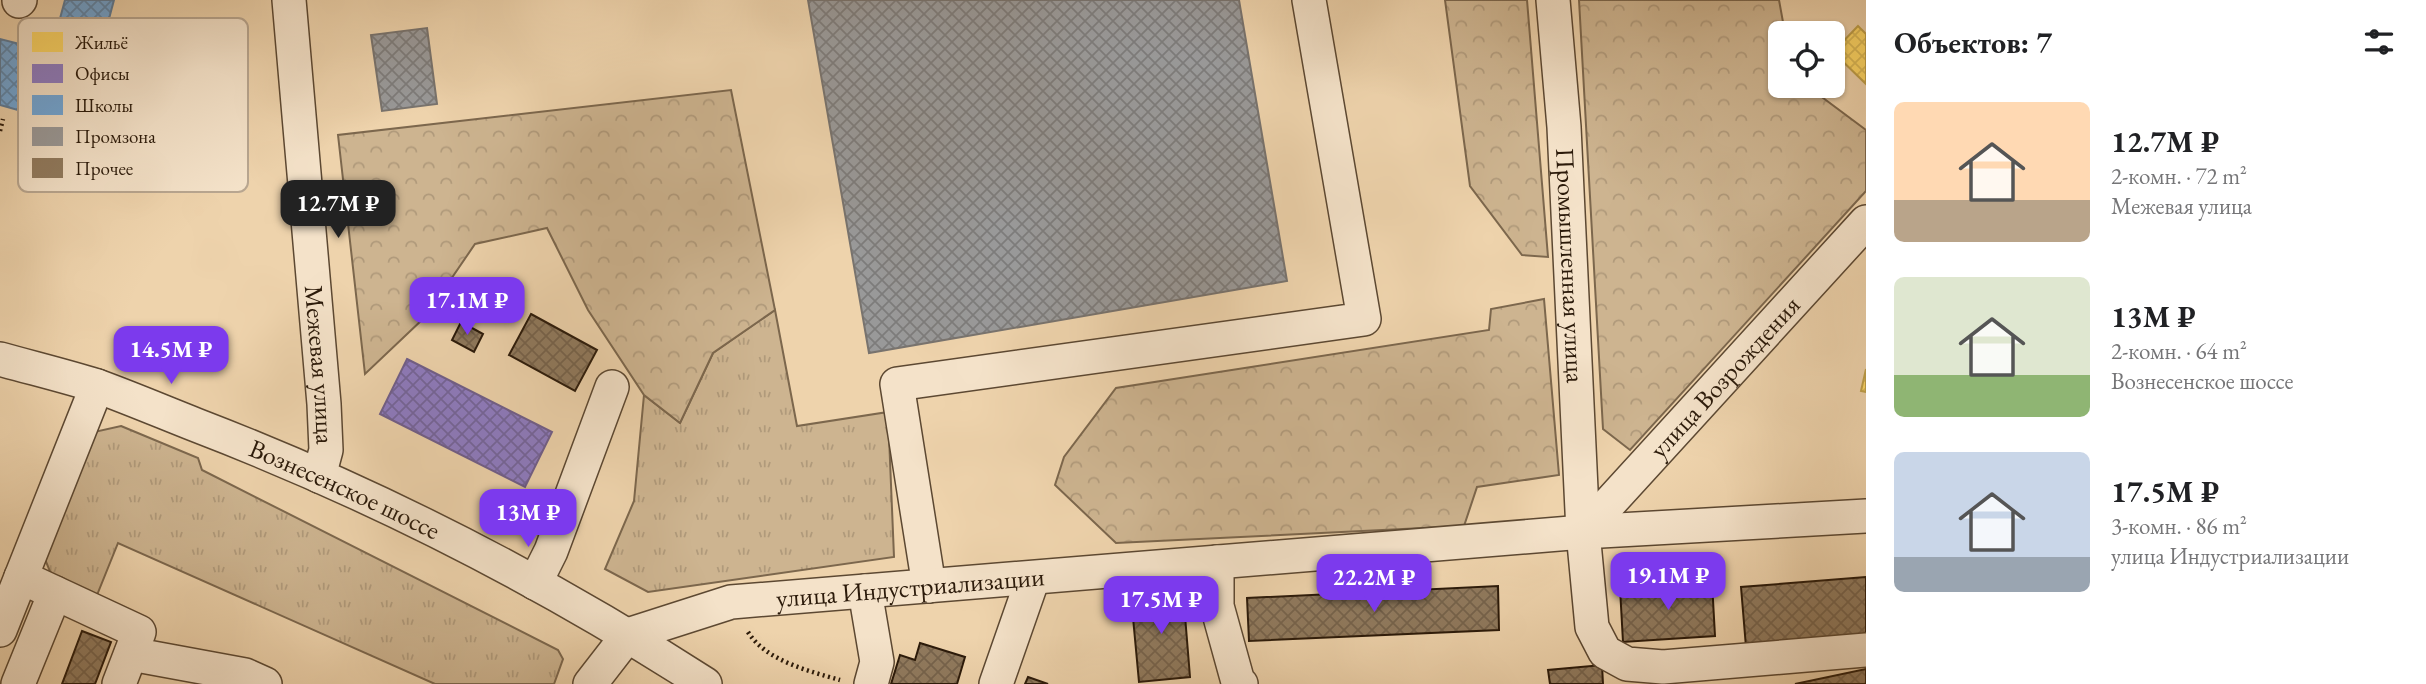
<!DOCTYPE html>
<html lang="ru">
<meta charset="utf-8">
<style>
body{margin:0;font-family:"EB Garamond",serif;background:#f6f6f6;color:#202124;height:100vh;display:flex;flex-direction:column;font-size:26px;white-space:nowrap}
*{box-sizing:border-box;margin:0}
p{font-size:23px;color:#757577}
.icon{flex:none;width:38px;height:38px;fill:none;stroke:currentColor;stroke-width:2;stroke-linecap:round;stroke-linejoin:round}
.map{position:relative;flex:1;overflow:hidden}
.side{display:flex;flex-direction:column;background:#fff;width:560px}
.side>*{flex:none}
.controls{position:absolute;left:1768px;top:21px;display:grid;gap:14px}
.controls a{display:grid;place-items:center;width:77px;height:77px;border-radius:10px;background:#fff;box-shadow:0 2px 5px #0004;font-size:35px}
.price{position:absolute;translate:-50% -60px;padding:0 16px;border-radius:14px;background:#7c3aed;color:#fff;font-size:23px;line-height:46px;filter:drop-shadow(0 2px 4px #0008)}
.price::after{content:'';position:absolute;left:50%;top:42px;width:21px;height:16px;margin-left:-10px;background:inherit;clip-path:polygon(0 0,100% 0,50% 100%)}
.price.selected{background:#222;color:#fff}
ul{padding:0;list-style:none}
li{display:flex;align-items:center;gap:21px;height:175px;padding:0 28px}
li span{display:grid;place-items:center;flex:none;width:196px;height:140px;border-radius:10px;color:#555}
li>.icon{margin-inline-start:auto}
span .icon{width:84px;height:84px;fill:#fffc;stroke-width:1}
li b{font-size:30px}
h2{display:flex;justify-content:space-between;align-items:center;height:84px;padding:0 28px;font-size:30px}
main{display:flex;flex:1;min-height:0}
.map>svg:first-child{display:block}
.grass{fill:url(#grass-tufts);stroke:#7c674d;stroke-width:2}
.forest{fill:url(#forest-crowns);stroke:#7c674d;stroke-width:2}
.homes{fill:url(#homes-cross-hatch);stroke:#bfa04a;stroke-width:2}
.offices{fill:url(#offices-cross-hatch);stroke:#705f8c;stroke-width:2}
.schools{fill:url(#schools-cross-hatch);stroke:#5b7d9d;stroke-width:2}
.industry{fill:url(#industry-cross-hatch);stroke:#78736e;stroke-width:2}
.building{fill:url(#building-cross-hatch);stroke:#2b1a0a;stroke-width:2}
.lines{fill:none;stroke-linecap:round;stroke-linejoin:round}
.minor-casing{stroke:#5c4832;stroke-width:36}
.path{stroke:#2b1a0a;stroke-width:4.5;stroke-dasharray:2 3.5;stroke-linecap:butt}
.minor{stroke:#f4e2c9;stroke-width:33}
.labels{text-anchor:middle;stroke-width:7;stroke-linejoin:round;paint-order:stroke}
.street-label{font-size:26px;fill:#2b1a0a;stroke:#f4e2c9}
.key{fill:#f4e2c9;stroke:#b8a690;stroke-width:2}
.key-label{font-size:19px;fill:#2b1a0a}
</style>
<main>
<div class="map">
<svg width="1866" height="684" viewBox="0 0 1866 684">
<defs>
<pattern id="grass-tufts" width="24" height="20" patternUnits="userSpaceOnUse" patternTransform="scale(1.75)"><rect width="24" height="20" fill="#cdb490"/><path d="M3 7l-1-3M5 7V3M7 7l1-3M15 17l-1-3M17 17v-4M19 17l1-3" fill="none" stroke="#b09a7b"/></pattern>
<pattern id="forest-crowns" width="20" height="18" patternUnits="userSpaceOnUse" patternTransform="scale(1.75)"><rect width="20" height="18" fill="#cdb490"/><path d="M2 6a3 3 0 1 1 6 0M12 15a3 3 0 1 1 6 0" fill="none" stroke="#b09a7b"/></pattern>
<pattern id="homes-cross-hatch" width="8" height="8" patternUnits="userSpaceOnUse" patternTransform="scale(1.75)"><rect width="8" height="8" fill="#ffd966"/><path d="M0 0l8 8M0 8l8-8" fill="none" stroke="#dbba57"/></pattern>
<pattern id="offices-cross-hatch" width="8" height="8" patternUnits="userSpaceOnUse" patternTransform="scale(1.75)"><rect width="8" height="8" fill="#8e7cc3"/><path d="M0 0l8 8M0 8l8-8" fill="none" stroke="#74659d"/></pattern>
<pattern id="schools-cross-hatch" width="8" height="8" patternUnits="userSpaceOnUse" patternTransform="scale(1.75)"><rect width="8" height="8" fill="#6fa8dc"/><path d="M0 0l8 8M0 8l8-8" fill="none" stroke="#5b88b1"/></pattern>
<pattern id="industry-cross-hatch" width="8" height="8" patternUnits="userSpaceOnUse" patternTransform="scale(1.75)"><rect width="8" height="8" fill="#999"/><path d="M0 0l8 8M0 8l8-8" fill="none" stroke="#7d7c7b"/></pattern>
<pattern id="building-cross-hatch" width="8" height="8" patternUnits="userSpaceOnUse" patternTransform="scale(1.75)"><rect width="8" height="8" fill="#907a5e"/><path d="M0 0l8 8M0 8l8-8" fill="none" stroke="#76634c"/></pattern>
</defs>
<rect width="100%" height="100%" fill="#eed3ac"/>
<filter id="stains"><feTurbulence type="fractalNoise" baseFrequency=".00286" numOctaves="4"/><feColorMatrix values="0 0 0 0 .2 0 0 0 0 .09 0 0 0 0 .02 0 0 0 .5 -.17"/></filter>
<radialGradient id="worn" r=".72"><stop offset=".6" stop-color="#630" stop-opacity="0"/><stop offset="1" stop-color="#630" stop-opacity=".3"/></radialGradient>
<path class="grass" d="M775,310L797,426L888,412L894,557L648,592L605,569L634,501L644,395L680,423L713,353Z
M121,426L198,458L202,470L558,650L563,659L554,684H435L118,543L97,595L54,581L44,557L94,432Z"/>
<path class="forest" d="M1445,0H1527L1548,257L1522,255L1470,186Z
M1579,0H1779L1785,33H1780V86H1807L1866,130V191L1630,450L1603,429Z
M731,90L775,310L713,353L680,423L644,395L588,310L547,228L475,244L425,317L365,374L338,135Z
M1544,299L1559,475L1477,487L1464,526L1116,543L1055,485L1064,457L1116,388L1489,330L1491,309Z"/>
<path class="homes" d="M1858,26L1866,34V84L1833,52Z
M1866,369V392L1861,391Z"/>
<path class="offices" d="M407,359L552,432L525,487L380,414Z"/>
<path class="schools" d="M65,0H114L83,116L28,102L25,112L0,105V39L51,52Z"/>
<path class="industry" d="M808,0H1239L1287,281L869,353Z
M427,28L437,104L382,111L371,35Z"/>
<path class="building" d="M531,314L597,350L575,391L509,355Z
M461,322L483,334L474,352L452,340Z
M1866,577V638L1746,647L1741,587Z
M1712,582L1715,636L1623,642L1620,588Z
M1498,586L1499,630L1249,641L1247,598Z
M1183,591L1190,677L1139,682L1131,596Z
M82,631L111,642L95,684H62Z
M920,643L965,657L957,684H891L900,655L915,660Z
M1602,665L1603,684H1550L1548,670Z
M1866,669V684H1795Z
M1028,677L1048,684H1025Z"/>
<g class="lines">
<g class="minor-casing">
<g id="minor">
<path id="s1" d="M289,0L324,404L326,450L319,476"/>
<path id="s2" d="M1553,0L1564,127L1583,532L1592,627L1605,652L1627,664L1663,667L1866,650"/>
<path d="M19,1L20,0"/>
<path id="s3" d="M0,359C32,368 65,376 97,386C130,398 163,412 196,425C373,493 545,581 705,684"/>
<path id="s4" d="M1583,532L1866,222"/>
<path d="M1217,562V606L1238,682L1241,684"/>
<path d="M21,577L139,632L119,684"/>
<path d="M535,583L551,551L612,387"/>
<path d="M929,586L897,384L1364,319L1309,0"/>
<path d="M865,591L877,662L871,684"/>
<path d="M0,630L97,386"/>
<path d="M131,654L245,675L265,684"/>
<path d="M18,684L55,593"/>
<path id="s5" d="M590,684L628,635L731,602L1583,532L1866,516"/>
<path d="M996,684L1033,578"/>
</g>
</g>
<path class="path" d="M0,131L3,119
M748,632C766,661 809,671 840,680"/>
<use href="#minor" class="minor"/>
</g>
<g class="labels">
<g class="street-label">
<text dy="9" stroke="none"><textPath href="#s2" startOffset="266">Промышленная улица</textPath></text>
<text dy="9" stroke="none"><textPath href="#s1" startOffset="366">Межевая улица</textPath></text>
<text dy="9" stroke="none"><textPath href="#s4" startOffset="210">улица Возрождения</textPath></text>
<text dy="9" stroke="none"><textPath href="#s3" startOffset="369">Вознесенское шоссе</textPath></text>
<text dy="9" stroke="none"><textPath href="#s5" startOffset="350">улица Индустриализации</textPath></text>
</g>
</g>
<rect x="18" y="18" width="230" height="174" rx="10" class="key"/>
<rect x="32" y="32" width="31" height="20" fill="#ffd966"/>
<rect x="32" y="64" width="31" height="19" fill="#8e7cc3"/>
<rect x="32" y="95" width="31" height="20" fill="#6fa8dc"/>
<rect x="32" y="127" width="31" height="19" fill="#999"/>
<rect x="32" y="158" width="31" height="20" fill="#907a5e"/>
<g class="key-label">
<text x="75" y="49">Жильё</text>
<text x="75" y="80">Офисы</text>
<text x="75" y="112">Школы</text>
<text x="75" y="143">Промзона</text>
<text x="75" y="175">Прочее</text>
</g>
<rect width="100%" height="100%" filter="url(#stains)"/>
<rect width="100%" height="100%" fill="url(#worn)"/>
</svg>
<div class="controls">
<a><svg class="icon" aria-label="locate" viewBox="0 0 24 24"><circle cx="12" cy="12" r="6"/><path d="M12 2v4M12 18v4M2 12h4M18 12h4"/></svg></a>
</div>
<b class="price selected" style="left:338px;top:240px">12.7M ₽</b>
<b class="price" style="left:467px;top:337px">17.1M ₽</b>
<b class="price" style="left:171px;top:386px">14.5M ₽</b>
<b class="price" style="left:528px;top:549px">13M ₽</b>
<b class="price" style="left:1668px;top:612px">19.1M ₽</b>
<b class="price" style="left:1374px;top:614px">22.2M ₽</b>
<b class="price" style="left:1161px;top:636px">17.5M ₽</b>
</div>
<section class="side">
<h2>Объектов: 7<svg class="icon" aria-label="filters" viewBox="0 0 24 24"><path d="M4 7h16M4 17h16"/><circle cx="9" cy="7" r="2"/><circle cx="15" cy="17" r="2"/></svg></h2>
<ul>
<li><span style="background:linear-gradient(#ffd9b3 70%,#b9a48a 0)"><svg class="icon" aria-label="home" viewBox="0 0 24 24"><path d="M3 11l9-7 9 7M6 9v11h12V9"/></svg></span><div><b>12.7M ₽</b><p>2-комн. · 72 m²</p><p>Межевая улица</p></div></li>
<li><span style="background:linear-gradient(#dfe7d0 70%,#8fb573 0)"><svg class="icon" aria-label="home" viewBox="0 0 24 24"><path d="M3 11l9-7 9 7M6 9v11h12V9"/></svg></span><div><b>13M ₽</b><p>2-комн. · 64 m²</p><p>Вознесенское шоссе</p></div></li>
<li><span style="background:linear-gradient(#c9d6e8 75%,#9aa5b1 0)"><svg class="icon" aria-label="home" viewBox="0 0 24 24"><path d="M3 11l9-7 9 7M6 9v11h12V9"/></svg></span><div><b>17.5M ₽</b><p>3-комн. · 86 m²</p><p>улица Индустриализации</p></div></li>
</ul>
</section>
</main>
